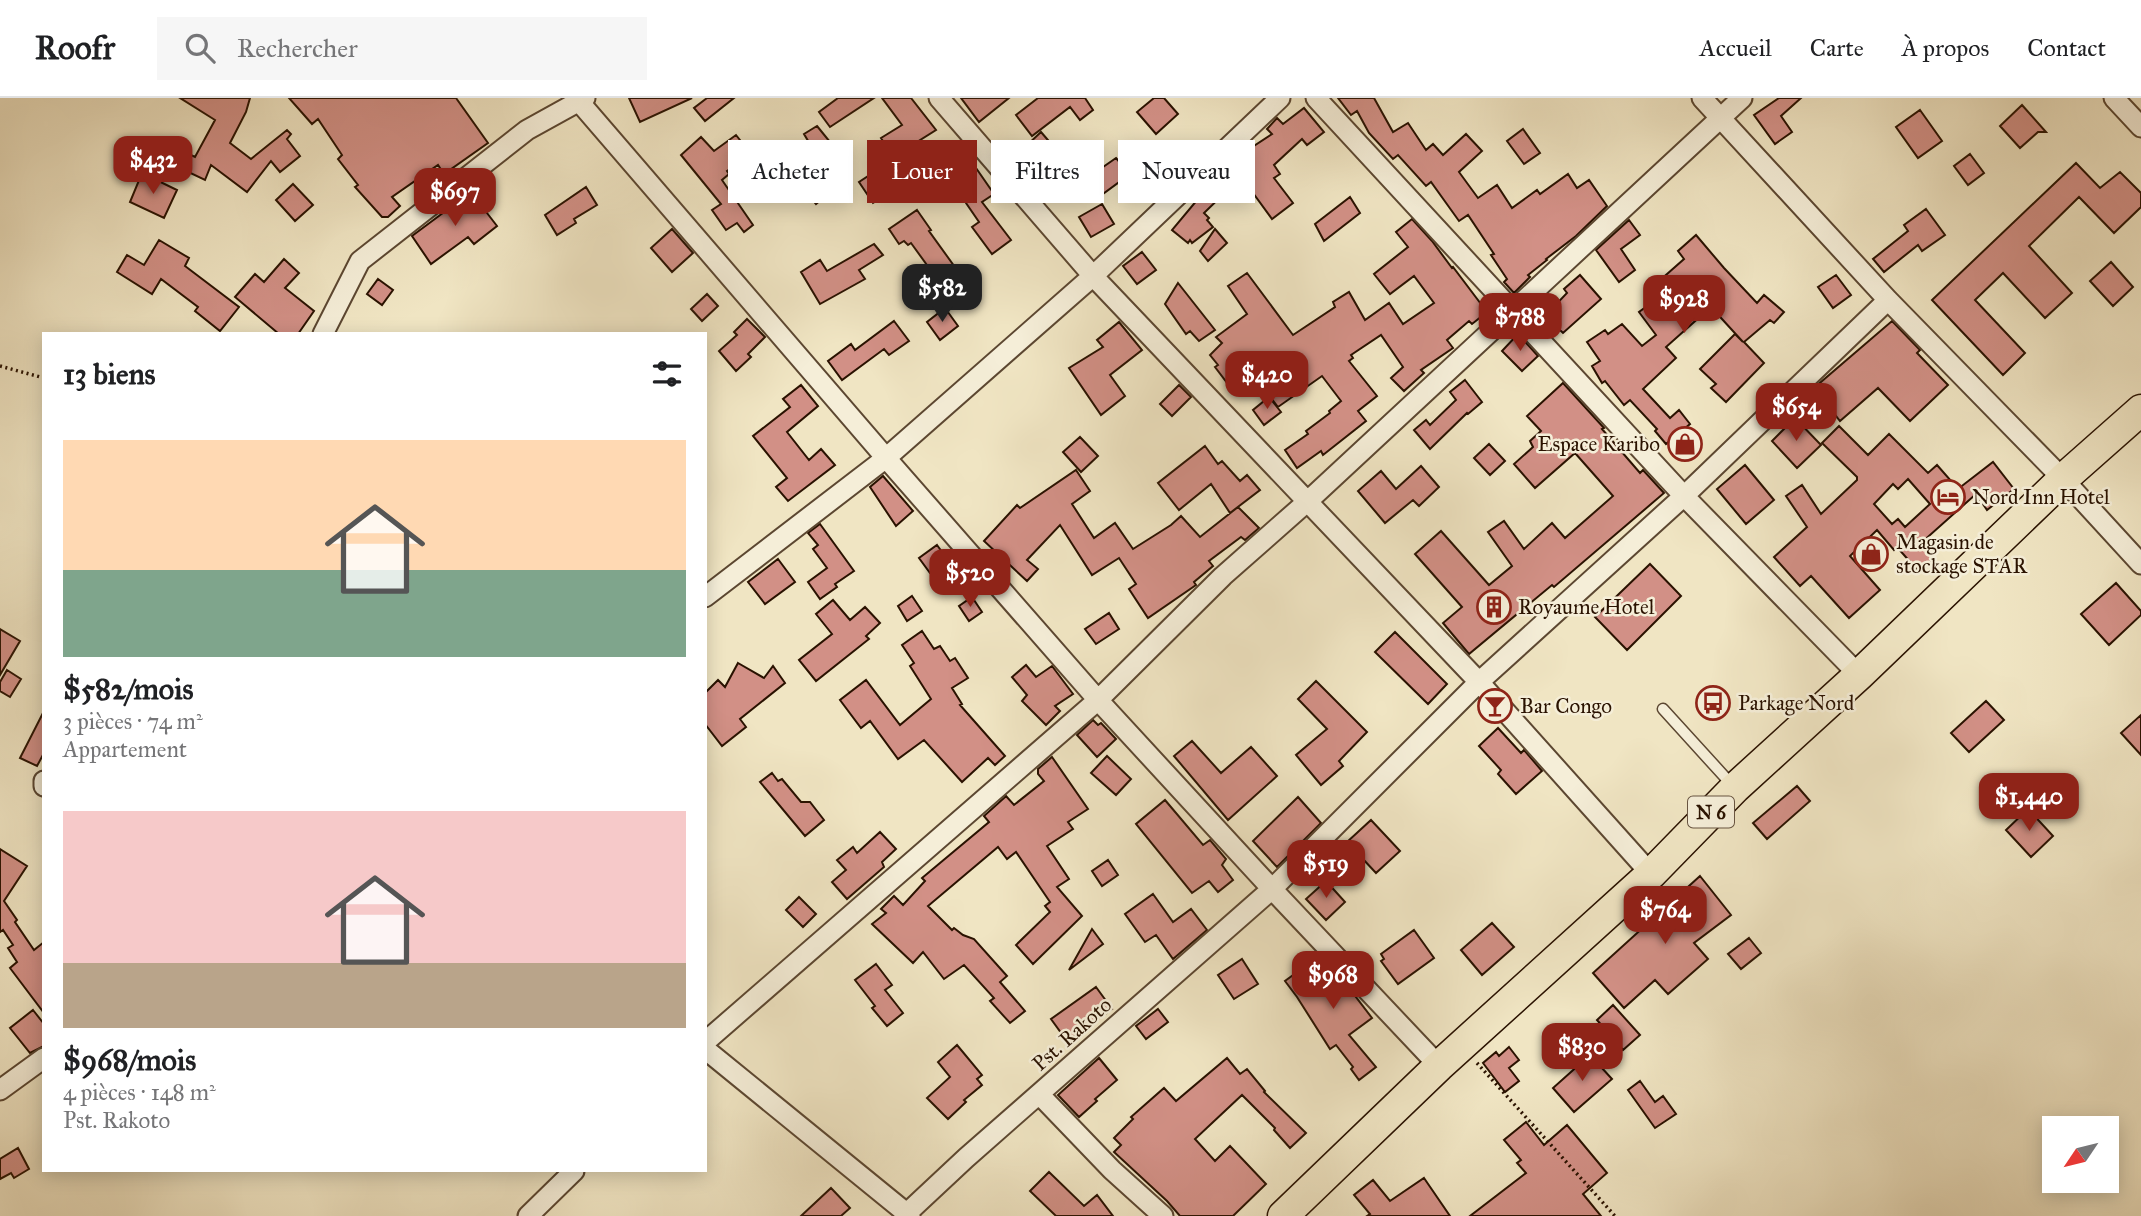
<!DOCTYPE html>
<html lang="fr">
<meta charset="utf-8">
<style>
body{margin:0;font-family:"IM FELL Great Primer",serif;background:#f6f6f6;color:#202124;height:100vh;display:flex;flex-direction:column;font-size:26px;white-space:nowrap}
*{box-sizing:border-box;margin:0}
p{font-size:23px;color:#757577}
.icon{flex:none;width:38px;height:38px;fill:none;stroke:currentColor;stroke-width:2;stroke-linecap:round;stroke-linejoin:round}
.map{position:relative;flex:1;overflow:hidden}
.sheet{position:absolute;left:42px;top:234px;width:665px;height:840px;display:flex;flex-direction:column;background:#fff;border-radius:0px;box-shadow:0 4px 18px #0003}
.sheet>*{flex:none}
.banner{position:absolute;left:728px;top:42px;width:665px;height:63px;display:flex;gap:14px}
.needle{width:46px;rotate:235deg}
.buttons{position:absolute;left:2042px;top:1018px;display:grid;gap:14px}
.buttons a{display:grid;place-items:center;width:77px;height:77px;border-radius:0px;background:#fff;box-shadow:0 4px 18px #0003;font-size:35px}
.price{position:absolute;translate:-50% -60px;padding:0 16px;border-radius:14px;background:#8f2418;color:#fff;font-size:23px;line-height:46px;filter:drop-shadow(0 2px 4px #0008)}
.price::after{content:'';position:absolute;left:50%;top:42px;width:21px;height:16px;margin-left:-10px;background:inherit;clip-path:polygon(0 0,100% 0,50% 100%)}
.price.selected{background:#222;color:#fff}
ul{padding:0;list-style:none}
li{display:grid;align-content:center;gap:14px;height:371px;padding:0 21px}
li span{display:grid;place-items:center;height:217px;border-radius:0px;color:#555}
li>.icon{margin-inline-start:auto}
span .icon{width:126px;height:126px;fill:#fffc;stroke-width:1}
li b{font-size:30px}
h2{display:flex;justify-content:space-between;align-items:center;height:84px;padding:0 21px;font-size:30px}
.chip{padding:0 24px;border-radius:0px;background:#fff;box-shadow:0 4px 18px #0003;font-size:24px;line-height:63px}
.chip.selected{background:#8f2418;color:#fff}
header{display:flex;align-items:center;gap:42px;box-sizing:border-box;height:98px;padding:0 35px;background:#fff;border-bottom:2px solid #e0e0e0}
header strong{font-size:33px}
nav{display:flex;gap:38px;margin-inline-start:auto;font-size:24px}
.search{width:490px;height:63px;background:#f6f6f6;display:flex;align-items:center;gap:18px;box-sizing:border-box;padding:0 24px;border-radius:0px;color:#757577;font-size:26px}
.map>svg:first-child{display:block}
.building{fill:#d29086;stroke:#2a1200;stroke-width:2;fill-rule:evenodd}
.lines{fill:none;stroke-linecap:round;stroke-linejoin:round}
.lane-casing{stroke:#5c4731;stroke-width:13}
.street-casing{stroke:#5c4731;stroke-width:23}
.primary-casing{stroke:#2a1200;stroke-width:33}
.path{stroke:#2a1200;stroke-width:3.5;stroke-dasharray:2 3.5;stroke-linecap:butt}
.lane{stroke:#f5eed8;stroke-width:10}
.street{stroke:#f5eed8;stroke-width:19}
.primary{stroke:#f0e5c3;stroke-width:30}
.labels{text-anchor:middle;stroke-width:5;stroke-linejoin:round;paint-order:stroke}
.shield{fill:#f5eed8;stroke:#675441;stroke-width:2}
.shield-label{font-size:19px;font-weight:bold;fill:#2a1200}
.poi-label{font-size:21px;fill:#2a1200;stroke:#f5eed8;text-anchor:start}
.street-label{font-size:21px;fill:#2a1200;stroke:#f5eed8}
</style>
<header>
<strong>Roofr</strong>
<div class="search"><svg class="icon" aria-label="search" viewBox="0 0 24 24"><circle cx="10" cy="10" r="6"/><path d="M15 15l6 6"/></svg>Rechercher</div>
<nav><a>Accueil</a><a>Carte</a><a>À propos</a><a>Contact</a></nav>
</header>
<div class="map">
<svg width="2141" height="1118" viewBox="0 0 2141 1118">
<rect width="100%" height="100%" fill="#f0e5c3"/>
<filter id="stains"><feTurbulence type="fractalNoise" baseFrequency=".00286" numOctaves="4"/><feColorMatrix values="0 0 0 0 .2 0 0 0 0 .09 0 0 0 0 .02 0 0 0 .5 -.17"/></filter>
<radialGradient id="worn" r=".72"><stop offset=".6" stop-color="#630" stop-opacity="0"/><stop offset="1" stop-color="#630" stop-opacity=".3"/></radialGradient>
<path class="building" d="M180,0H250L246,14L230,45L251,61L287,32L291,36L287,41L300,58L280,74L271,63L247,94L211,67L205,82L182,71L189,56L195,59L215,22Z
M289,0H456L488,45L444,76L438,67L392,99L400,108L388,119H382L355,89L358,87L338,61L342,57L318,21L312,26Z
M629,0H692L640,24Z
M707,0H734L705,23L694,10Z
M838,0H874L830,29L819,14Z
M882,0H911L936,32L893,59L881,40L902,27Z
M961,0H1009L979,24Z
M1038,0H1085L1093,12L1080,22L1070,9L1032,38L1016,17Z
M1154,0H1164L1178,16L1156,36L1137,14Z
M1338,0H1374L1393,34L1408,25L1426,52L1433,46L1443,57L1466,36L1482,53L1459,74L1478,100L1497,87L1512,110L1537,92L1540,96L1568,76L1577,90L1589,82L1607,108L1576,138L1546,161L1547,162L1528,177L1530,179L1514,195L1504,184L1507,181L1491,157L1494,156L1468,117L1459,123L1431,84L1426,88L1398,57L1393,61L1369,35L1357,13L1351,17Z
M1779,0H1801L1781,18L1792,34L1775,46L1754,17Z
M2022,7L2046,34H2038L2020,50L2000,28Z
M1304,10L1324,34L1307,47L1302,41L1274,67L1280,76L1274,80L1293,105L1272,121L1253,95L1246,99L1236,84L1204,115L1209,120L1207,122L1213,129L1192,145L1190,142L1188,145L1172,132L1198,101L1196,99L1231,63L1272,36L1267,31L1277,20L1283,26Z
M1920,12L1942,43L1918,60L1896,29Z
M817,28L839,55L823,68L804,36Z
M1523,31L1540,55L1524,66L1507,43Z
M1041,34L1059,55L1042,69L1025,49Z
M736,37L751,56L727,73L729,76L722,82L753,127L744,134L737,125L726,132L712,112L721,106L681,57L701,39L714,53Z
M1970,56L1984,75L1968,87L1954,68Z
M1116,60L1130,76L1096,101L1083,83Z
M2076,65L2100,90L2120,74L2141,95V109L2114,135L2079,99L2029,148L2072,195L2045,220L2003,175L1975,202L2025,255L2003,277L1932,202Z
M1144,66L1155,81L1134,96L1123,82Z
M882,69L896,91L873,105L859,84Z
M976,70L994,96L982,104L1011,142L992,156L972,129L979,124L953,86Z
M142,75L177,92L164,120L130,104Z
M818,76L831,93L816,106L802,89Z
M293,86L313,107L295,123L276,102Z
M586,89L597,107L574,121L576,125L557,137L545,117Z
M470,93L497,128L474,146L468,139L431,166L412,138L447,112L446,111Z
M1350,99L1360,115L1324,143L1315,126Z
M1102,106L1114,126L1091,139L1079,119Z
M1926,111L1945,137L1922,153L1918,147L1884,174L1873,161L1908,133L1904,127Z
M917,112L931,132L929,133L957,172L940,185L911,145L908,147L904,143L899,146L889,131Z
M1412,121L1432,143L1452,170L1453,169L1487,214L1472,226L1469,223L1447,242L1453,250L1421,272L1424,275L1404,293L1391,280L1403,269L1381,237L1351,257L1353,260L1349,263L1377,298L1358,313L1366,323L1323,357L1321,353L1297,370L1285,352L1308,336L1306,333L1330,315L1329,313L1341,303L1322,278L1278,309L1252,275L1231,290L1215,269L1218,267L1210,257L1222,245L1216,239L1247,216L1228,188L1247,175L1293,237L1335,209L1333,204L1349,194L1365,222L1389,205L1403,226L1434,205L1414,178L1390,196L1374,176L1408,149L1396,134Z
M1629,122L1640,137L1621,151L1635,172L1619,184L1596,152Z
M672,131L693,155L672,174L651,150Z
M1215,131L1227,145L1208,163L1200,153Z
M1696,137L1724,170L1757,205L1764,197L1784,214L1774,225L1770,222L1744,244L1764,265L1726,304L1711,290L1716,286L1700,271L1735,236L1743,244L1711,209L1666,249L1676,260L1643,291L1670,320L1679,312L1690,326L1666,346L1655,333L1657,331L1630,302L1624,307L1605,283L1602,285L1592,268L1600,263L1587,244L1605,232L1608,236L1622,226L1642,248L1656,237L1639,214L1658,200L1650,191L1684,161L1678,153Z
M159,142L189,160L185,168L239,209L220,233L195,213L198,209L161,181L152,196L117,174L127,157L144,167Z
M874,146L883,157L859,172L865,181L820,206L801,174L820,162L827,173Z
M1142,154L1156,172L1137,186L1123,168Z
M284,161L299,175L285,190L314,213L298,236H279L235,199L255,176L264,184Z
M2111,164L2133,189L2113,208L2090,183Z
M1580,177L1601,201L1563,235L1545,218L1567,195L1564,191Z
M1836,177L1851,197L1833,210L1818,189Z
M378,181L393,192L382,207L367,196Z
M1178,185L1215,232L1199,243L1190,233L1186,236L1165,206Z
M707,196L718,208L702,223L691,211Z
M945,210L958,228L940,242L927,224Z
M747,221L765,239L748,256L751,259L736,273L719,253L737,237L734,234Z
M894,223L909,243L889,257L884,251L842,282L828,263L851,246L855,252Z
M1892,223L1920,252L1917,255L1948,287L1910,323L1878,290L1840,323L1814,290Z
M1119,224L1142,252L1110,277L1125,298L1101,317L1069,270L1103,249L1097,242Z
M1518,236L1538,258L1522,273L1502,253Z
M1465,282L1482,304L1468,316L1467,315L1430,351L1414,332L1426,322L1430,327L1456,302L1450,294Z
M1563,285L1604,330L1602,331L1640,375L1643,372L1664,395L1554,489L1552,487L1469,556L1443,525L1462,509L1415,456L1441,433L1489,487L1512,468L1488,434L1504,423L1524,451L1552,425L1565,440L1613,398L1575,355L1535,390L1514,366L1533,349L1530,343L1541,333L1527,318Z
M801,287L818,308L787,334L809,362L821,351L835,367L788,403L776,389L787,380L753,338L790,309L783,301Z
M1179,287L1191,299L1172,318L1160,306Z
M1269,299L1281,314L1264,327L1253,312Z
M1795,320L1821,347L1797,370L1772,343Z
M1839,328L1868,357L1889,336L1928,375L1937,367L1958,391L1993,364L2014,391L1987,412L1976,396L1921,445L1934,460L1919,474L1897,449L1894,452L1877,432L1850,458L1880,492L1849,520L1811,478L1800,488L1774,459L1807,429L1786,398L1802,387L1821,416L1857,382V379L1822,345ZM1908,381L1930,406L1905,429L1898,421L1892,426L1874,406L1893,386L1898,391Z
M1080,339L1098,358L1081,374L1063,354Z
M1489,346L1505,363L1490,377L1474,360Z
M1205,348L1218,366L1222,363L1240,383L1247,377L1260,392L1230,415L1211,386L1179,412L1158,385Z
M1745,367L1774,402L1746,426L1717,391Z
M1421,368L1439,389L1419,408L1413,402L1385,425L1358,393L1381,373L1396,391Z
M1076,372L1090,393L1072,406L1094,440L1115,425L1133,451L1171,427L1181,418L1200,439L1238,409L1259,430L1245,442L1241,439L1209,463L1213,468L1194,484L1196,487L1148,520L1129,491L1136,486L1119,460L1092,477L1060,427L1027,462L1038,471L1027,483L984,443L1017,407L1020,410Z
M883,378L913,413L896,428L870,389Z
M820,426L854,473L835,486L837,489L820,501L808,484L827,470L813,451L818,447L808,435Z
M937,447L950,465L936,475H930L919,460Z
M778,461L795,484L765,506L748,484Z
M1650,466L1681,498L1627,552L1595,519Z
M2116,485L2141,513V517L2109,547L2081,516Z
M912,498L922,513L907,523L898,508Z
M972,499L982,514L969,523L959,508Z
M833,502L850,522L865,509L880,525L866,538L869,541L816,583L799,562L832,536L816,516Z
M1109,515L1119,531L1096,546L1085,531Z
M0,531L20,543L0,577Z
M922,533L934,551L940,548L950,563L955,560L968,580L952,590L962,606L960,607L1005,658L995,667L988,660L962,684L924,642L898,661L870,623L861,630L840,602L866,582L900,627L931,601L910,568L914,565L902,547Z
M1395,534L1447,586L1428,606L1375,554Z
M738,565L764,580L773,568L785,585L740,621L746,629L722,648L705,626V595L718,582L725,589Z
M1026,567L1036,579L1052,568L1073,596L1055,608L1060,613L1046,627L1022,603L1027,597L1012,579Z
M7,572L21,581L10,599L0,593V584Z
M1316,583L1367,634L1339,663L1343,668L1321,687L1296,657L1327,631L1298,601Z
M1986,603L2004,622L1969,654L1951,635Z
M44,613V655L37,668L20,660Z
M2141,617V657L2121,635Z
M1093,622L1098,627L1101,625L1116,641L1097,659L1077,637Z
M1498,630L1521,655L1524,652L1542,673L1516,696L1498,676L1501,672L1479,648Z
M1192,643L1221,675L1251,649L1277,678L1228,722L1174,658Z
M1107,658L1131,681L1116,697L1091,675Z
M1052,659L1088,711L1068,724L1073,731L1047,748L1069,781L1057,789L1082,818L1033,866L1016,847L1050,814L1045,808L1050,804L1016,754L1007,761L998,749L928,808L952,832L954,830L963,837L974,841L1007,878L1000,884L1025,913L1010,925L990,903L994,900L964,867L944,881L923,854L913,865L872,826L886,815L881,811L894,798L903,807L925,783L922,780L989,724L984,718L1004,700L1006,698L1014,707L1044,683L1038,676V671Z
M772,675L778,683L782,681L801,704H810L824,722L805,738L760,684Z
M1797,688L1810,703L1767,741L1753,725Z
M1298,699L1321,725L1277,769L1253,743Z
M1165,702L1203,747L1210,742L1226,761L1222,767L1233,782L1218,794L1209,783L1192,795L1136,726Z
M2028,711L2053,738L2031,759L2006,732Z
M1371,722L1400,753L1376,775L1347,744Z
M880,734L896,751L882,764L884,769L847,801L832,784L846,772L837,762L853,749L857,755Z
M0,751L27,768L4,803L17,822L15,824L34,852L44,844V915L10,870L17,864L8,850L13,847L3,832L0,834Z
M1108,762L1118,777L1102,788L1092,773Z
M1700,778L1731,817L1694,845L1708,861L1668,896L1655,882L1624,910L1593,875Z
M1326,783L1345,804L1326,822L1306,801Z
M1153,796L1173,824L1191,811L1207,832L1173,861L1156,837L1145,844L1125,816Z
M799,799L816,816L803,829L786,812Z
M1492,825L1514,849L1482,877L1461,852Z
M1092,831L1103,846L1069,872Z
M1414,832L1434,860L1398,886L1381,863L1384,861L1381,856Z
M1749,840L1761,855L1741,871L1728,856Z
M1319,858L1352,894L1372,920L1349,937L1376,969L1359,982L1351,971L1353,969L1336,947L1330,951L1297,899L1285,883Z
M1242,861L1258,886L1234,901L1218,877Z
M876,866L892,887L885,892L903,915L887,928L872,910L875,908L855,882Z
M1096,889L1112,911L1067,943L1051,921Z
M1613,907L1640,937L1623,952L1597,922Z
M1158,911L1168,924L1146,941L1136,928Z
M33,912L44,926V948L30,955L10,930Z
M957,947L982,977L977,981L982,987L964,1002L966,1004L948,1021L927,1000L950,979L938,964Z
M1509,949L1519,962L1509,970L1519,983L1505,994L1483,965L1496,954L1499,958Z
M1590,957L1612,981L1574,1014L1553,990Z
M1099,960L1117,982L1095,1001L1097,1003L1079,1019L1058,997Z
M1227,960L1240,976L1247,971L1265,993L1264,994L1306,1035L1290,1050L1274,1032L1275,1030L1242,997L1195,1041L1215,1063L1230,1048L1266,1086L1233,1118H1180L1167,1103L1114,1054L1121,1047L1114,1040L1133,1021L1131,1019L1164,990L1176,1003Z
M1640,983L1655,1004L1663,998L1676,1016L1655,1030L1628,992Z
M1526,1024L1544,1047L1567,1027L1607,1075L1583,1096L1601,1118H1470L1526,1075L1517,1065L1521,1062L1504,1042Z
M18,1050L29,1071L14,1080L11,1075L0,1081V1061Z
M1049,1074L1084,1108L1097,1097L1113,1118H1056L1030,1093Z
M1424,1080L1450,1118H1367L1370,1116L1354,1097L1373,1082L1390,1103Z
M831,1090L850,1110L841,1118H801Z"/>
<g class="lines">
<g class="lane-casing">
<path id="lane" d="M1663,611L1733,688"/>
</g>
<g class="street-casing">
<path id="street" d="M576,0L886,360L1098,602L1272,791L1439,968
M939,0L1093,178L1479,584L1651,776
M1316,0L1684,398L1859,577
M1702,0L1888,202L2063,381L2141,466
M2114,0L2141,29
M323,236L360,163L527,32L585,0
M705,499L886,360L1093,178L1280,0
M44,683V688
M705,944L1098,602L1223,478L1308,403L1742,0
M705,951L910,1118
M0,992L44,960
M1039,996L1112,1072L1163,1118
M528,1118L574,1073
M904,1118L966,1060L1272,791L1479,584L1684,398L1888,202"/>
</g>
<g class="primary-casing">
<path id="primary" d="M1283,1118L1439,968L1651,776L1735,690L1859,577L2063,381L2141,312"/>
</g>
<path class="path" d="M0,268L44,280
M1477,965L1615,1118"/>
<use href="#lane" class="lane"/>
<use href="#street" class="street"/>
<use href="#primary" class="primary"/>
</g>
<defs>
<g id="shop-ring" transform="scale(1.75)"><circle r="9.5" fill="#f5eed8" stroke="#8f2418" stroke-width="1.5"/><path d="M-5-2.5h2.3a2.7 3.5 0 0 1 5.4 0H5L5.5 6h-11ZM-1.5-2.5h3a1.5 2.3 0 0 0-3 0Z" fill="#8f2418"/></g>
<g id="hotel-ring" transform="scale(1.75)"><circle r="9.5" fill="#f5eed8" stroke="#8f2418" stroke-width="1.5"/><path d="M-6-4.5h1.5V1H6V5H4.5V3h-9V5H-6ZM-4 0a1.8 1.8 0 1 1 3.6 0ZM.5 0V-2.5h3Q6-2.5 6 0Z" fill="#8f2418"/></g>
<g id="building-ring" transform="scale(1.75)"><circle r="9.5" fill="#f5eed8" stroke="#8f2418" stroke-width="1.5"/><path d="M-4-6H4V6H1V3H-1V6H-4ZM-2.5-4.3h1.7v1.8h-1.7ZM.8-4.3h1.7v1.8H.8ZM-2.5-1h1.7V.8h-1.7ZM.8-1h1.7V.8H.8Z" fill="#8f2418"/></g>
<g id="bus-ring" transform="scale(1.75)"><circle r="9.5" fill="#f5eed8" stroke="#8f2418" stroke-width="1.5"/><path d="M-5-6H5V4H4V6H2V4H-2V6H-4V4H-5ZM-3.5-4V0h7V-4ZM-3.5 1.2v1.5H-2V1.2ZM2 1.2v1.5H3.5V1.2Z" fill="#8f2418"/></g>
<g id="bar-ring" transform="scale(1.75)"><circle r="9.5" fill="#f5eed8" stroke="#8f2418" stroke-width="1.5"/><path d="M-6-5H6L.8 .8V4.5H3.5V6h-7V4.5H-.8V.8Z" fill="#8f2418"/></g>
</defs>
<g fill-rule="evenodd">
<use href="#shop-ring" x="1685" y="346"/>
<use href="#hotel-ring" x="1948" y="399"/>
<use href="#shop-ring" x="1871" y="456"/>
<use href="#building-ring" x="1494" y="509"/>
<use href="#bus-ring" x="1713" y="605"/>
<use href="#bar-ring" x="1495" y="608"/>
</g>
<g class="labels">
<rect class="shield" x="1688" y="698.5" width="46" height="31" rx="5"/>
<g class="shield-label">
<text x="1711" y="721">N 6</text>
</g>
<g class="poi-label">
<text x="1660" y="353" text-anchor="end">Espace Karibo</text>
<text x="1972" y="406">Nord Inn Hotel</text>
<text x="1896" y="451">Magasin de<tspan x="1896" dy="24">stockage STAR</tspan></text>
<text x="1518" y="516">Royaume Hotel</text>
<text x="1738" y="612">Parkage Nord</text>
<text x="1520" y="615">Bar Congo</text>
</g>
<g class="street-label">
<text transform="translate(1072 936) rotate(-42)" y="7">Pst. Rakoto</text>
</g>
</g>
<rect width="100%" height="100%" filter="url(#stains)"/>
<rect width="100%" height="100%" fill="url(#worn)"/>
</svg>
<div class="buttons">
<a><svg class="needle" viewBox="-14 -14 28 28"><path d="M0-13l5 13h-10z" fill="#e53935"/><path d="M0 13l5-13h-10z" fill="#757577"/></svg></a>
</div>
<b class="price" style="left:153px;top:98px">$432</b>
<b class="price" style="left:455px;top:130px">$697</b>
<b class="price selected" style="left:942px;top:226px">$582</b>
<b class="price" style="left:1684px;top:237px">$928</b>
<b class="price" style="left:1520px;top:255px">$788</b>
<b class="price" style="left:1267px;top:313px">$420</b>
<b class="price" style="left:1796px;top:345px">$654</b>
<b class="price" style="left:970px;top:511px">$520</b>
<b class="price" style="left:2029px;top:735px">$1,440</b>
<b class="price" style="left:1326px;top:802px">$519</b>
<b class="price" style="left:1665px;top:848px">$764</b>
<b class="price" style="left:1333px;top:913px">$968</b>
<b class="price" style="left:1582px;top:985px">$830</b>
<div class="banner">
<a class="chip">Acheter</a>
<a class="chip selected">Louer</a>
<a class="chip">Filtres</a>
<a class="chip">Nouveau</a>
</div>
<section class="sheet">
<h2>13 biens<svg class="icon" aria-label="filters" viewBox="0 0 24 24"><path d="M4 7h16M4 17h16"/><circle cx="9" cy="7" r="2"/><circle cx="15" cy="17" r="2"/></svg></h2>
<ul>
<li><span style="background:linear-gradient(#ffd9b3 60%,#7fa58c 0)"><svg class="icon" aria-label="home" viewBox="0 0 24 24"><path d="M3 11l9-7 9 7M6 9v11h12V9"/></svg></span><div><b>$582/mois</b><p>3 pièces · 74 m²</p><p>Appartement</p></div></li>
<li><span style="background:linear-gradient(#f6c9c9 70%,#b9a48a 0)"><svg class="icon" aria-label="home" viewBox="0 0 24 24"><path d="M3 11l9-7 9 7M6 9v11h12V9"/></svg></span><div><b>$968/mois</b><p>4 pièces · 148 m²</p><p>Pst. Rakoto</p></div></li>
</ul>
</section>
</div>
